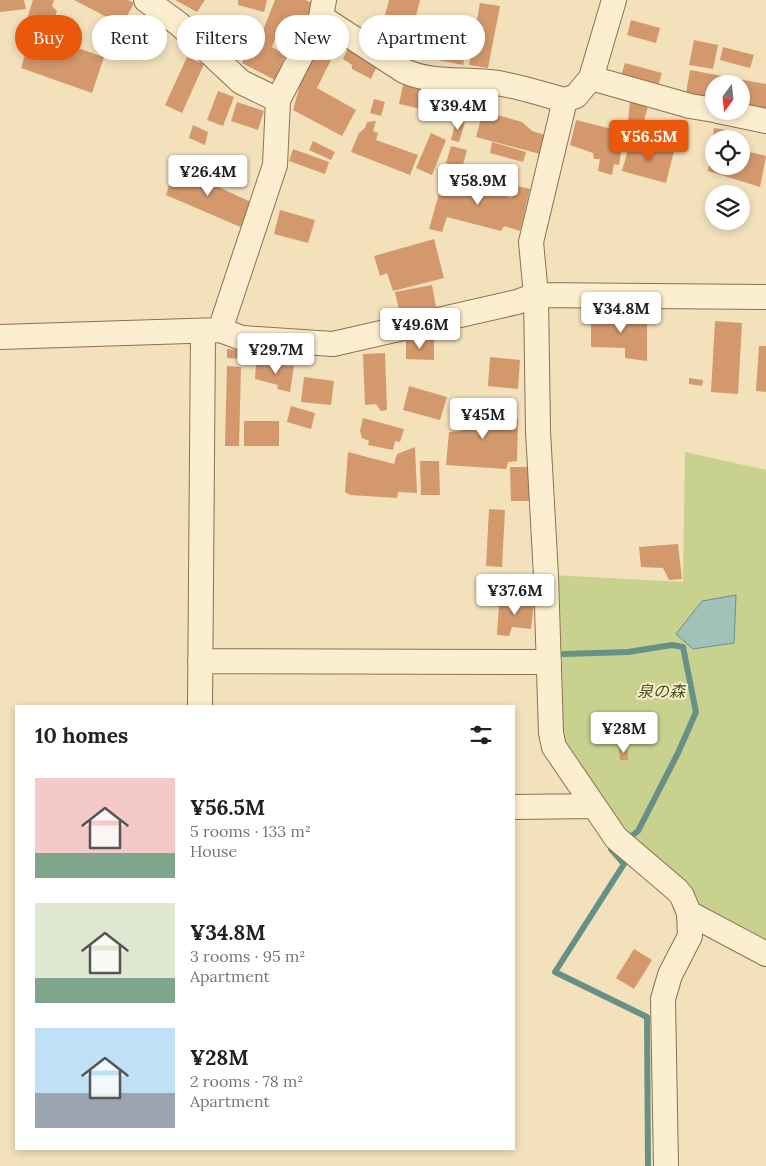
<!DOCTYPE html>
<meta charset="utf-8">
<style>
body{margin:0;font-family:Lora,"Noto Sans JP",serif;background:#f6f6f6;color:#222;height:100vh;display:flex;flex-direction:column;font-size:19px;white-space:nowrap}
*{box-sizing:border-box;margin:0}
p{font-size:16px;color:#767676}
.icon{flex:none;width:28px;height:28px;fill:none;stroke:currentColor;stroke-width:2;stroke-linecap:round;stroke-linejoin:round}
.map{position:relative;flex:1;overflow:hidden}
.sheet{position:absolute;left:15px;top:705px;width:500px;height:445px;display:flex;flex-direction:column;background:#fff;border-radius:0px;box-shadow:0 2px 8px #0003}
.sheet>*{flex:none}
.banner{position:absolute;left:15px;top:15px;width:500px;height:45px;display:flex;gap:10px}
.needle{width:32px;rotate:195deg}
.fabs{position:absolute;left:705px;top:75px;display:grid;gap:10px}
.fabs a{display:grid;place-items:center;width:45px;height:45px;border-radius:50%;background:#fff;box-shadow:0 2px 8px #0003;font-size:25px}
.price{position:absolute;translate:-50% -42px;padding:0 11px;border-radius:5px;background:#fff;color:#222;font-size:16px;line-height:32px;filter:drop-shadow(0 1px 2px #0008)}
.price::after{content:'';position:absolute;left:50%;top:30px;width:15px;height:11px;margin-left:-8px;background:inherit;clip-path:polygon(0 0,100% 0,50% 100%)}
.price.active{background:#ea580c;color:#fff}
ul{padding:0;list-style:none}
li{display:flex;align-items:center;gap:15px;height:125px;padding:0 20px}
li span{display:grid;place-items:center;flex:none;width:140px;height:100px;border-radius:0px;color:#555}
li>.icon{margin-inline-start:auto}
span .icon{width:60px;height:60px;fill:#fffc;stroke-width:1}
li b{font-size:21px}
h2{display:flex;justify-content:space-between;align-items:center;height:60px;padding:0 20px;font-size:21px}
.chip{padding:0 18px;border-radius:22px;background:#fff;box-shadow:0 2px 8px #0003;font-size:18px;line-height:45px}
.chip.active{background:#ea580c;color:#fff}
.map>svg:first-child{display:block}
.green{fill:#c9d18e}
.water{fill:#a0c2b8;stroke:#679186}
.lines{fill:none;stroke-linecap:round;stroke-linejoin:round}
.stream{stroke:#679186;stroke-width:6}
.building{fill:#d4986d}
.minor-casing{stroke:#8b7153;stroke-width:26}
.minor{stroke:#fcefcf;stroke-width:24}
.labels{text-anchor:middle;stroke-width:4;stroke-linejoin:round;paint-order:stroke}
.park-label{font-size:16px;font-style:italic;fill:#49571e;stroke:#f9eccb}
</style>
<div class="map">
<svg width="766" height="1166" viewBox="0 0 766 1166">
<rect width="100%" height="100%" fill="#f2e1bb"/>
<path class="green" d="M685,452L766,470V950L696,912L632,846L559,745L553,575L683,582Z"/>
<path class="water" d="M736,595L734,643L693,649L676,634L702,601Z"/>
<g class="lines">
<path class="stream" d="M564,654L628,652L672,645L683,647L696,712L678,753L638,831L628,839
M614,848L611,849L624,864L555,972L647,1017L648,1166"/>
</g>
<path class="building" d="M0,0H24L26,9L0,12Z
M33,0H54L52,6L57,11L48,38L104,57L92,93L21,68L28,45L19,44Z
M74,0H128L134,3L122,25Z
M175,0H205L197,12Z
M238,0H267L264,12L238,5Z
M275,0H305L312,3L301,35L279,29L272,47L286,55L275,80L242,63L253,37L260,38Z
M389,0H420L415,20L409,19L401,49L383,44L390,18L385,15Z
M480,3L500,6L488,68L469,65Z
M631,20L660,28L656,43L627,35Z
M424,29L469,38L463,65L419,56Z
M324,34L335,40L332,46L320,40Z
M694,40L718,45L713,69L689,65Z
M321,43L335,52L317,88L356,110L342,136L293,110L303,74Z
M723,47L754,55L750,68L720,60Z
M348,49L377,66L371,79L352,69V65L343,59Z
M187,57L204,64L182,113L165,105Z
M625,63L662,73L657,89L620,79Z
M690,70L766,84V109L741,104V84H714V99L686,93Z
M403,85L439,92L435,112L399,104Z
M218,91L234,97L223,126L207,120Z
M374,99L385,102L381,116L370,113Z
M630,100L648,106L640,136L627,133Z
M237,102L264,111L258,130L231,121Z
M483,111L522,122L532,131L545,135L540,154L476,137Z
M576,120L624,132L619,165L614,164L612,175L598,171L600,159H594L593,153L570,145Z
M376,121L373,131L378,133L376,140L418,155L410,175L351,152L359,133L365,128L367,122Z
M456,121L465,122L459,142L451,140Z
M193,125L208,132L205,145L189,138Z
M714,128L733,131L732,139H714V166H741V150L766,156L760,187L708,171Z
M431,133L446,140L432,175L416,168Z
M313,141L335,152L331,160L309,150Z
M492,142L526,152L523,162L490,153Z
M646,143L674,151L666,183L622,171L629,146L644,149Z
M451,146L467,150L462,168L446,163Z
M293,149L329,162L325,174L289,161Z
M188,164L193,165L192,170L203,180L253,203L245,229L166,195L175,167L185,169Z
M451,173L458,174L456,183L512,198L517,186L530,189L520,231L504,226L501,231L447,217L442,232L429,229L444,176Z
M280,210L315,220L308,243L274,234Z
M434,239L444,278L393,291L387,273L380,276L374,256Z
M432,285L436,307L400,314L395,292Z
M591,314H647V361L625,358V348L591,347Z
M715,321L742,323L738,394L711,392Z
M406,339L434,340V360L406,359Z
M759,346H766V392L756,391Z
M227,349L241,350L240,359L227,358Z
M385,353L387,410L381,411L376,404L365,405L363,354Z
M490,357L520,360L518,389L488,386Z
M256,363L294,366L290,392L277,389L278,385L255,379Z
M227,366L241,367L239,446H225Z
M304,377L334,381L331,405L301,402Z
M689,378L703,380L702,386L689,384Z
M409,386L447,397L440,420L403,410Z
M291,406L315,413L311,429L287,422Z
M462,406L497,409V418L518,419L517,461L508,462L506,469L446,465L449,432L461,431Z
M363,418L404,429L400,442L395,441L393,450L368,445L369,441L362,438L360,431Z
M244,421H279V446H244Z
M415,447L417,493L398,492L397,498L350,495L345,492L348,452L394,464L397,454Z
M420,461H439L440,495H421Z
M510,467H531L532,501H511Z
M489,509L505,510L502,567L486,566Z
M678,544L682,579L669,580L663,568L641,567L639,547Z
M506,599L534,602L531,629L512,627L509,636L497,635L499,605L504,606Z
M619,748H627L628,760H620Z
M634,949L652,960L634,989L616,978Z"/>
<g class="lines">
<g class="minor-casing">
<path id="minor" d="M146,0L179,24L241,82L278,100L275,165L220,330
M614,0L591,78L576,96L565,100L531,242L536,295L538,431L546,576L551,733L554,747L616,838L677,890L682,896L689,913L690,936L670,975L663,999L666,1166
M321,17L404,71C431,83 459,79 489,82C514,84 540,94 565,100
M591,78L690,106L714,110
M278,100L321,17L324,0
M718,111L766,121
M0,337L220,330L242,338L333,344L517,302L536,295L766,297
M200,661L549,662
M200,706L203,332
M514,807L594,806
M689,913L766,954"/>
</g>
<use href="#minor" class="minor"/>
</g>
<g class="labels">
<g class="park-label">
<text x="661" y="697">泉の森</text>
</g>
</g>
</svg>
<div class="fabs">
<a><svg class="needle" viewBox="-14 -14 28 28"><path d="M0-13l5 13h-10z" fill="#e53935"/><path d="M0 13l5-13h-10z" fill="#767676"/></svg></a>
<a><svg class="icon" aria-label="locate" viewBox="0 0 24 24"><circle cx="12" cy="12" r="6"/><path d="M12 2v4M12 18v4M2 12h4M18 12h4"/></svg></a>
<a><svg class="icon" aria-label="layers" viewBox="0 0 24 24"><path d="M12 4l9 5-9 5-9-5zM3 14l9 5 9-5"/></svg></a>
</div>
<b class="price" style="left:458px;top:131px">¥39.4M</b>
<b class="price active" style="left:649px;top:162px">¥56.5M</b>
<b class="price" style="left:208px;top:197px">¥26.4M</b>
<b class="price" style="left:478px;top:206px">¥58.9M</b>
<b class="price" style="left:621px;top:334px">¥34.8M</b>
<b class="price" style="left:420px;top:350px">¥49.6M</b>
<b class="price" style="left:276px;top:375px">¥29.7M</b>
<b class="price" style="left:483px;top:440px">¥45M</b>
<b class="price" style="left:515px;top:616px">¥37.6M</b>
<b class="price" style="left:624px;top:754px">¥28M</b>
<div class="banner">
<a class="chip active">Buy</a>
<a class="chip">Rent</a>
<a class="chip">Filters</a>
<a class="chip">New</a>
<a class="chip">Apartment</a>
</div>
<section class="sheet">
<h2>10 homes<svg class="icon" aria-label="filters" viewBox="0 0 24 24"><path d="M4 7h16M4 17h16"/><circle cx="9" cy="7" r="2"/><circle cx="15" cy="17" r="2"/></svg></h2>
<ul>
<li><span style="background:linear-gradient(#f6c9c9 75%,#7fa58c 0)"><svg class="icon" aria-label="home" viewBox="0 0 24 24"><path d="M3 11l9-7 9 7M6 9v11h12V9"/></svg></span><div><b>¥56.5M</b><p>5 rooms · 133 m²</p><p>House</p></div></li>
<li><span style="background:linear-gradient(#dfe7d0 75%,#7fa58c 0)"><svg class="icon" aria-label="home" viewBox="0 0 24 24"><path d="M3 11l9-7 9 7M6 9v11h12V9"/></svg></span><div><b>¥34.8M</b><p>3 rooms · 95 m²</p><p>Apartment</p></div></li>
<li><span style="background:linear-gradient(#bfe0f5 65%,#9aa5b1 0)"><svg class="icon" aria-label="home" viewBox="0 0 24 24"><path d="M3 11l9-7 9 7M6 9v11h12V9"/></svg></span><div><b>¥28M</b><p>2 rooms · 78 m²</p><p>Apartment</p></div></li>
</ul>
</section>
</div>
